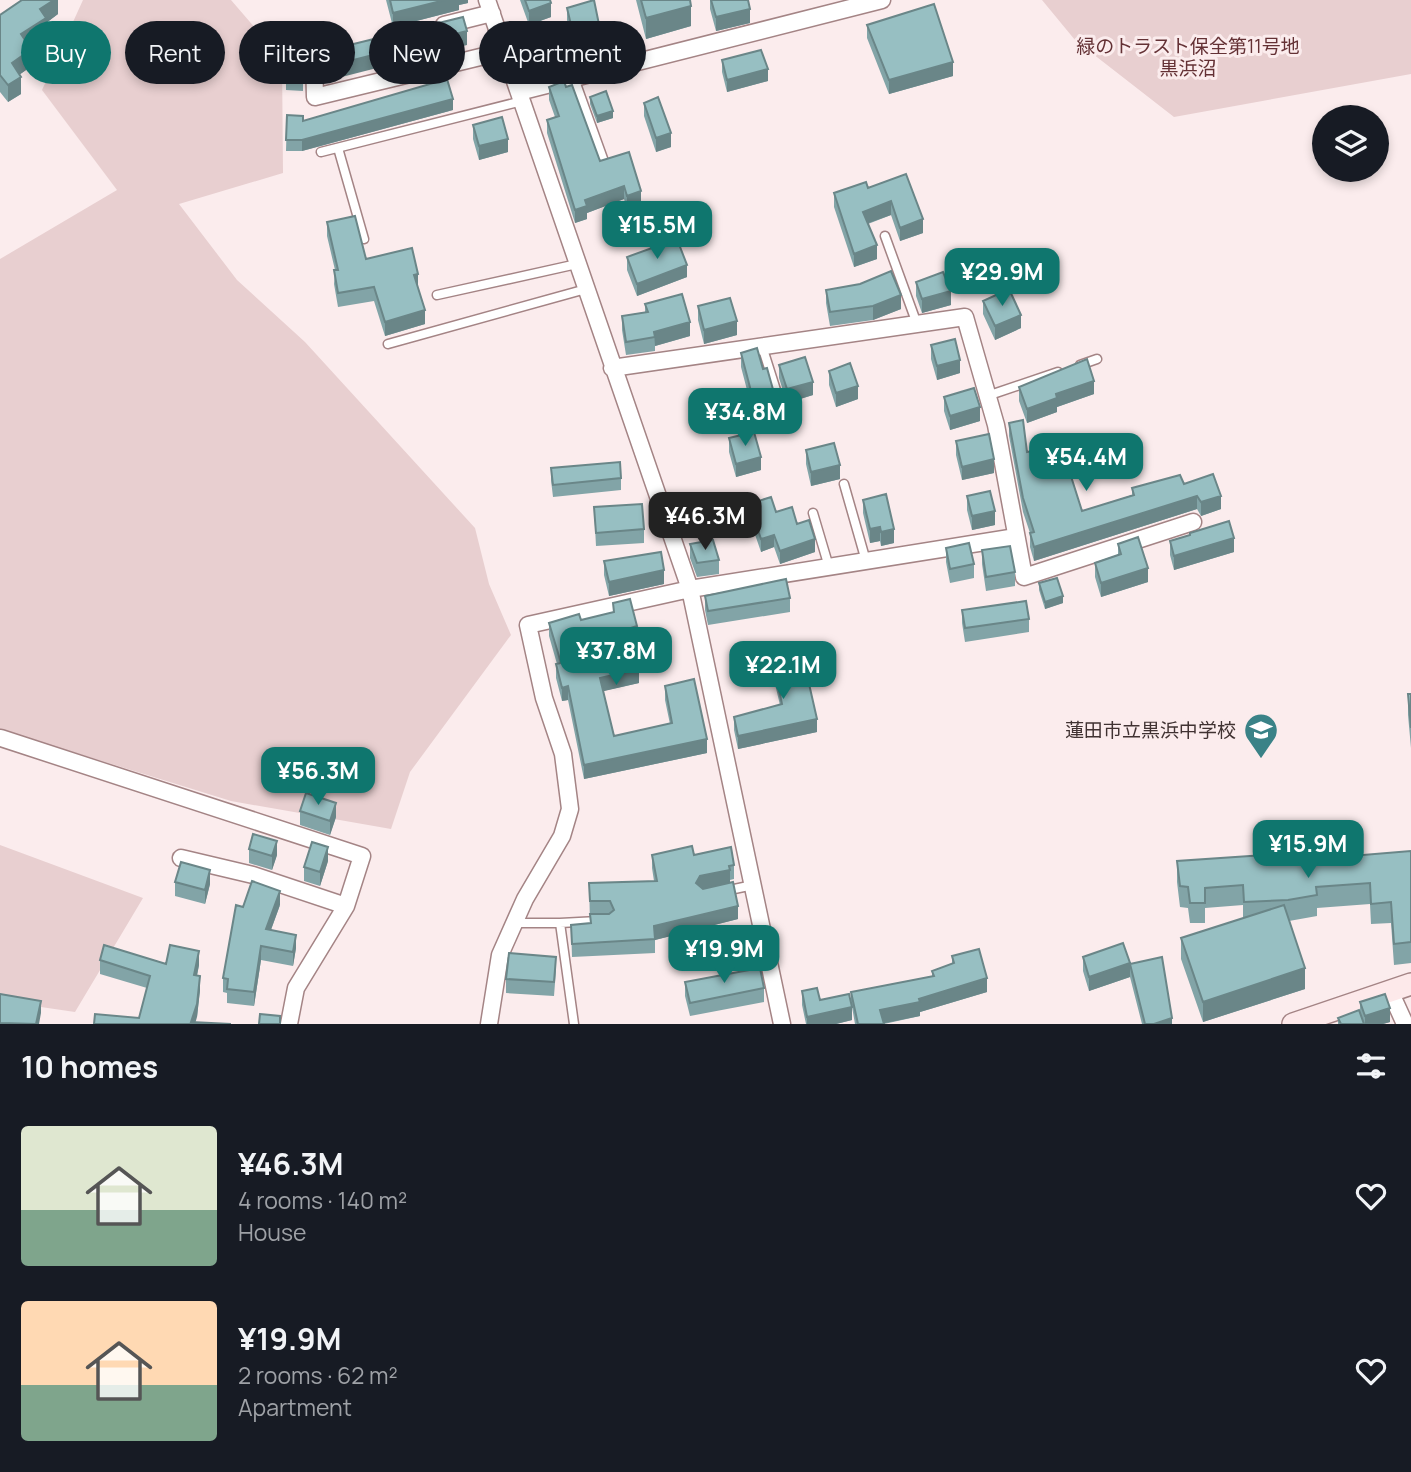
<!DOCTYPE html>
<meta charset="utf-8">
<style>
body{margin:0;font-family:Manrope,"Noto Sans JP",sans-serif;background:#242831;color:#f1f3f6;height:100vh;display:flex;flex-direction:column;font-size:26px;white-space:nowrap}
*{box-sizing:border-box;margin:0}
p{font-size:23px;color:#9ea1a6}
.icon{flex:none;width:38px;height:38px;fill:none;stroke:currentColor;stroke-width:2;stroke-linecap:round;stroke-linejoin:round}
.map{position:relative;height:1024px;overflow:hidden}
.side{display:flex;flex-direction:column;background:#171b24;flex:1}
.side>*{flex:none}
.top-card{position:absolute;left:21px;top:21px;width:700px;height:63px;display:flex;gap:14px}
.buttons{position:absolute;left:1312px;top:105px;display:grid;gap:14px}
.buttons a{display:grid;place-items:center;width:77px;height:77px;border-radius:50%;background:#171b24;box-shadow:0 4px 10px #0003;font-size:35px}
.price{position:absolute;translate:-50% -60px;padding:0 16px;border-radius:14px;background:#0f766e;color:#fff;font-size:23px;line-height:46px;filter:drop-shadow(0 2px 4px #0008)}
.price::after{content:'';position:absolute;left:50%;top:42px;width:21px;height:16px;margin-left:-10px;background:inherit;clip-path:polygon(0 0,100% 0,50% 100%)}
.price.active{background:#222;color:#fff}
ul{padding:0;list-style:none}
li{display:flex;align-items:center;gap:21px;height:175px;padding:0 21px}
li span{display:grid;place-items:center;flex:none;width:196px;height:140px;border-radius:7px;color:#555}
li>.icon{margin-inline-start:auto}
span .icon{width:84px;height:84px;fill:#fffc;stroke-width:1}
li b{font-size:30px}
h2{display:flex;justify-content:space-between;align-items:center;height:84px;padding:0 21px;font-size:30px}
.chip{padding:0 24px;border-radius:32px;background:#171b24;box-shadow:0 4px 10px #0003;font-size:24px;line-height:63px}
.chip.active{background:#0f766e;color:#fff}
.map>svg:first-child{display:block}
.green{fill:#e8cfd0}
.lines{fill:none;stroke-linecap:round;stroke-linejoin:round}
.lane-casing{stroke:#a48485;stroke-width:11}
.street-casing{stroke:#a48485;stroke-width:19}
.secondary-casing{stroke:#a48485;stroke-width:24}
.lane{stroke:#fff;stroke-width:8}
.street{stroke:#fff;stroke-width:16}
.secondary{stroke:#fde9ea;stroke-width:21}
.wall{fill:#82a4a7}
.shaded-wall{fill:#6a8688}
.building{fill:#97bfc2;stroke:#6a8688;stroke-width:2}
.labels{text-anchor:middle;stroke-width:6;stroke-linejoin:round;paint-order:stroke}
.park-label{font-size:19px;fill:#643135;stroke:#fbeced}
.poi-label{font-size:19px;fill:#403232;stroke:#fbeced;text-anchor:end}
</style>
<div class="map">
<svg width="1411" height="1024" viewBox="0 0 1411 1024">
<rect width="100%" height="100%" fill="#fbeced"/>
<path class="green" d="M83,0H231L282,59L283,173L179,204L237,280L305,342L475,528L489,584L511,635L410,772L391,829L231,801L2,730L0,738V259L117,190L42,90Z
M1042,0H1411V74L1174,117L1075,40Z
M0,845L143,898L75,1012L0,1001Z"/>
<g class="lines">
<g class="lane-casing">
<path id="lane" d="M574,78L605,164
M338,148L364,239
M321,152L522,101
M885,236L917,324
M437,295L577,264
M388,344L586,289
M762,346L788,428
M1080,365L1097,359
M987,396L1058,372
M844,484L866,561
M813,513L829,567
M725,891L753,885
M516,923H560L574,1024
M560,923L598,921"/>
</g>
<g class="street-casing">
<path id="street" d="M487,0L690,589L782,1024
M444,25L492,13
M344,49L314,57L315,97L505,51
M519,92L882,0
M612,368L965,317L996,425L1024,577L1193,522
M1,738L362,856L346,906L296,988L289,1024
M181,858L253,875L346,906
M1390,991L1405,1024
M489,1024L500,955L525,899L562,836L570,809L563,754L544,698L528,625L690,589L1016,537"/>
</g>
<g class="secondary-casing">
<path id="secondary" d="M1293,1024L1411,984"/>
</g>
<use href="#lane" class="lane"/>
<use href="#street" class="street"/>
<use href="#secondary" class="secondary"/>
</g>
<path class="wall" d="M58,0V14L46,23V35L29,47V63L26,65V70L19,75L21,94L8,102L0,92V15Z
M386,0H468V3L459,5V10L393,27Z
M520,0H550L551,17L529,25Z
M636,0H690L691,26L646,39Z
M710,0H748L750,23L716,31L710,9Z
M567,8L603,57L577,62L567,20Z
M867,25L953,76L889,94L867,38Z
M286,60H303V91L286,90Z
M722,60L768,81L727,92L722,72Z
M549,87L600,161L641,205L627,209L624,199L587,213V219L575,223L547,133V120L555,117L549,100Z
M590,97L613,118L597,123L590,104Z
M644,103L671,147L656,152L644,116Z
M453,110L302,151H286L287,115L303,121Z
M473,125L508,152L479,160L473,139Z
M906,174L923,233L900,241L891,215L868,224L877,259L854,267L834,207V193L868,188Z
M327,222L366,259L418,288L425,324L385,336L374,301L338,307L334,284L335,270L327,236Z
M627,257L687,277L637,296L627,270Z
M916,282L951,305L922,313L916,296Z
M826,290L901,309L873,320L830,326L826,303Z
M983,301L1021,328L995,340L983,314Z
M645,304L690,336L655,346V351L626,355L622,330V316L645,312Z
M698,306L737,335L704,344L698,320Z
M931,345L960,373L937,380L931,359Z
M741,353L774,407L776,426L758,432L741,367Z
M779,365L813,395L787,403L779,378Z
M829,371L858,399L836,407L829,385Z
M1019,387L1094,394L1057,407V412L1027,423L1019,401Z
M944,397L980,421L950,430L944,411Z
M1009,423L1027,452L1073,470V482L1082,511L1132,495V488L1184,484L1221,509L1201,516L1197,509L1034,561L1030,547V533L1023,512L1009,436Z
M729,438L761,470L736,477L729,452Z
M956,441L994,473L962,480L956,455Z
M806,450L840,479L811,486L806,464Z
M551,468L621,478V490L553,497L551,480Z
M967,496L995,525L972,530L967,510Z
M863,500L894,543L881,546L880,541L870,543L863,513Z
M749,504L776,512L797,524L815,552L780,564L774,547L761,552L749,517Z
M594,507L644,529V543L596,546Z
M1190,533L1234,552L1174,570L1170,555V541L1190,535Z
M690,544L719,560V574L697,577L690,558Z
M1118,544L1148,582L1101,597L1095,577V563L1118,555Z
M946,548L974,564V578L950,583L946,562Z
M982,550L1015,572V586L986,591L982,564Z
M604,561L664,584L609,596L604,575Z
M1039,583L1063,603L1045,609L1039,590Z
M705,596L790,598V612L708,625L705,610Z
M613,603L637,640L634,641L639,683L603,691L614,736L670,724L665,700V686L707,753L584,779L568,700L562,701L556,678V664H557L549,636V623L581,620L613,612Z
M962,610L1029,619V632L965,642L962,623Z
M780,658L817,732L738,749L734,730V717L780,705L775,684V671L780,670Z
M1408,694H1411V748L1408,715Z
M300,811L336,817L330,835L300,825Z
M249,849L277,855L272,870L249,863Z
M1411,851V963L1394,965L1391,923L1371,924L1370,904L1317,908V916L1289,921L1305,989L1203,1022L1181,959V938L1243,918V905L1205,908V923H1190L1188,908L1180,907L1177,882V861L1279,862Z
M652,855H694L734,865V879L730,880V883L738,919L655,940V953L572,957L571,925L590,923L589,883L654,881L652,868Z
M328,861L320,886L304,881V867Z
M175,882L210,884L205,904L175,896Z
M280,905L271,930L296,948L293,966L261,960L254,1006L227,1003V993L223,992V978Z
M952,956L987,992L920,1012V1016L884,1024H855L852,1007V1020L836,1024H806L802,1005V991L820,1000L851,1005V992L932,976V971L952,964Z
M1083,957L1130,964L1172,1024H1142L1130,977L1089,991L1083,971Z
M100,960L166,964L199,965L197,976L200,990L197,1017L139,1018L147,988L100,974Z
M556,970L554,996L506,993V979Z
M685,982L764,988V1002L690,1016L685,996Z
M1360,1002L1390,1022L1383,1024H1338V1018L1360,1014Z"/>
<path class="shaded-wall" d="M54,0H58V14L46,23V35L29,47V63L26,65V70L12,80V63L21,34L40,9Z
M445,0H468V3L459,5V10L393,27V13Z
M551,3V17L529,25V11Z
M691,6V26L646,39V18Z
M750,9V23L716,31V17Z
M467,31V45L326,81V67Z
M603,44V57L577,62V50Z
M953,62V76L889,94V80Z
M768,69V81L727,92V80Z
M21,77V94L8,102V85Z
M453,99V110L302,151V140Z
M613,111V118L597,123V116Z
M671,133V147L656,152V138Z
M508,139V152L479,160V146Z
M624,186V199L587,213V219L575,223V210L585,200Z
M641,191V205L627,209V196Z
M891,201V215L863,225V212Z
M923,219V233L900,241V228Z
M877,245V259L854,267V254Z
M687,265V277L637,296V284Z
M418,274V288L414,275Z
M951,291V305L922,313V299Z
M901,295V309L873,320V306Z
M425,310V324L385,336V322Z
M1021,315V328L995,340V326Z
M737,321V335L704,344V330Z
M690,322V336L655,346L654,332Z
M960,360V373L937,380V366Z
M1094,381V394L1057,407V412L1027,423V409L1056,394Z
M813,382V395L787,403V389Z
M858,386V399L836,407V393Z
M774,393V407L770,395Z
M980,407V421L950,430V416Z
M776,412V426L758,432V418Z
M761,457V470L736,477V464Z
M994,459V473L962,480V467Z
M840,465V479L811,486V472Z
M1197,496V509L1034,561V547Z
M1221,496V509L1201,516V502Z
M995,511V525L972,530V516Z
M880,527V541L870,543V529Z
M894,529V543L881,546V532Z
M774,535V547L761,552V539Z
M1234,538V552L1174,570V556Z
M815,539V552L780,564V551Z
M1148,568V582L1101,597V583Z
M664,570V584L609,596V582Z
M1063,596V603L1045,609V602Z
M637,626V640L631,642V628Z
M639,669V683L600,692V678Z
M568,686V700L562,701V688Z
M817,719V732L738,749V736Z
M707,739V753L584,779V765Z
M336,803V817L330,835V821Z
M277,841V855L272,870V856Z
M328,847V861L320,886V872Z
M210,870V884L205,904V890Z
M730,870V883L700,890L696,883L700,876Z
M280,891V905L266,943V929Z
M738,906V919L655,940L654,926Z
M296,935V948L293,966V952Z
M261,946V960L254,1006V992Z
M199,951V965L194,989V975Z
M1130,963V977L1089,991V977Z
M1305,968V989L1203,1022V1002Z
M200,976V990L197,1017L195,1024L191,1022Z
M987,978V992L920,1012V1016L880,1024V1010Z
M41,1001V1013L39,1024H36Z
M852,1007V1020L836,1024H807V1017Z
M1390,1008V1022L1383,1024H1365V1016Z
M1172,1018V1024H1154Z"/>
<path class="building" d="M22,0H54L40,9L46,18L21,34L29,46L24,49L26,53L12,63L21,77L8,85L0,75V15Z
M390,0H445L393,13Z
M525,0H550L551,3L529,11Z
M594,0L603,44L577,50L567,8Z
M641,0H690L691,6L646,18Z
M711,0H748L750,9L716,17Z
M934,4L953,62L889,80L867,25Z
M463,17L467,31L326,67L325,51Z
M761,50L768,69L727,80L722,60Z
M286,60H303V77H286Z
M447,79L453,99L302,140H286L287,115L303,116V121Z
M564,81L566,87L572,85L600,161L629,152L641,191L627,196L624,186L585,200L587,206L575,210L547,120L559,116L549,87Z
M606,91L613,111L597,116L590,97Z
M658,97L671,133L656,138L644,103Z
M502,117L508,139L479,146L473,125Z
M906,174L923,219L900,228L891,201L863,212L877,245L854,254L834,193L866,182L868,188Z
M355,216L366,259L412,248L418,274L414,275L425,310L385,322L374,287L338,293L334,270H338L327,222Z
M677,239L687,265L637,284L627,257Z
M891,271L901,295L873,306L830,312L826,290L860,284Z
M943,272L951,291L922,299L916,282Z
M1009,289L1021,315L995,326L983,301Z
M682,294L690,322L654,332L655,337L626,342L622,316L648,312L645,304Z
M730,298L737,321L704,330L698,306Z
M955,339L960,360L937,366L931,345Z
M757,348L763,369L767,368L774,393L770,395L776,412L758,418L741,353Z
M805,357L813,382L787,389L779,365Z
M1087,359L1094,381L1056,394L1057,398L1027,409L1019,387Z
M850,363L858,386L836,393L829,371Z
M974,388L980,407L950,416L944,397Z
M1023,420L1027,452L1068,444L1073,470H1069L1082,511L1134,495L1132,488L1180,475L1184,484L1213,474L1221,496L1201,502L1197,496L1034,547L1030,533L1034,532L1023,498L1009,423Z
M754,432L761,457L736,464L729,438Z
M989,434L994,459L962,467L956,441Z
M834,443L840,465L811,472L806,450Z
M620,462L621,478L553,485L551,468Z
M990,491L995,511L972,516L967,496Z
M886,494L894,529L881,532L880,527L870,529L863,500Z
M771,497L776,512L792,507L797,524L809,520L815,539L780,551L774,535L761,539L749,504Z
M642,504L644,529L596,533L594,507Z
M1229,521L1234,538L1174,556L1170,541L1190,535V533Z
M1138,537L1148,568L1101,583L1095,563L1121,554L1118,544Z
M713,540L719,560L697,563L690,544Z
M969,543L974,564L950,569L946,548Z
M1010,546L1015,572L986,577L982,550Z
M661,552L664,570L609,582L604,561Z
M1057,578L1063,596L1045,602L1039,583Z
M786,579L790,598L708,611L705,596Z
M630,599L637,626L631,628L639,669L600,678L614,736L672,723L665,686L694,679L707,739L584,765L568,686L562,688L556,664L561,663L549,623L579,614L581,620L614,612L613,603Z
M1026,601L1029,619L965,628L962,610Z
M802,653L817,719L738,736L734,717L782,704L775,671L783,669L780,658Z
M1408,694H1411V728Z
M306,793L336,803L330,821L300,811Z
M253,834L277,841L272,856L249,849Z
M312,842L328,847L320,872L304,867Z
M692,846L694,855L731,847L734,865L729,866L730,870L700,876L696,883L703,889L733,882L738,906L654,926L655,939L572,944L571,925L591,923L590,914H609L614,910L610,901H590L589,883L657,881L652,855Z
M1411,851V942L1394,944L1391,902L1371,904L1370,883L1316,887L1317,895L1288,900L1244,902L1243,885L1205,888V903H1190L1188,887L1180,886L1177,861L1279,854V862Z
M181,862L210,870L205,890L175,882Z
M252,881L280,891L266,929L296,935L293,952L261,946L254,992L227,989L228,979L223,978L236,905L243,907Z
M1284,905L1305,968L1203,1002L1181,938Z
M1123,943L1130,963L1089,977L1083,957Z
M104,945L166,964L170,945L199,951L194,975L200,976L197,1004L191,1022L231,1024H94L95,1014L139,1018L150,976L100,960Z
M979,949L987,978L919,999L920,1002L880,1010L884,1024H858L851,992L934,976L932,971L954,963L952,956Z
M509,953L556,957L554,982L506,979Z
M1162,957L1172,1018L1154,1024H1145L1130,964Z
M760,968L764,988L690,1003L685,982Z
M817,988L820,1000L849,994L852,1007L807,1017L802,991Z
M0,994L41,1001L36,1024L0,1023Z
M1385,994L1390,1008L1365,1016L1360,1002Z
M1359,1010L1364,1024H1341L1338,1018Z
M260,1014L280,1016V1024H259Z"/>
<defs>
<g id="school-pin" transform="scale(1.75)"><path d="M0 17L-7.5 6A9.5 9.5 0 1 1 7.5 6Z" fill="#3a8287" stroke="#fbeced"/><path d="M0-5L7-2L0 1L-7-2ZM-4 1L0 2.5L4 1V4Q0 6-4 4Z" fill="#fff"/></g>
</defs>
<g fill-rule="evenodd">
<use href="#school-pin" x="1261" y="730"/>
</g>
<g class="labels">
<g class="park-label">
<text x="1188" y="53">緑のトラスト保全第11号地<tspan x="1188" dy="22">黒浜沼</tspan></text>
</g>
<g class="poi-label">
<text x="1236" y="737">蓮田市立黒浜中学校</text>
</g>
</g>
</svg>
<div class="buttons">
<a><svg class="icon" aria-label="layers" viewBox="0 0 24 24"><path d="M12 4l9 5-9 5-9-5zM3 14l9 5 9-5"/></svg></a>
</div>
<b class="price" style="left:657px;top:261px">¥15.5M</b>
<b class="price" style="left:1002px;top:308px">¥29.9M</b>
<b class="price" style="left:745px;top:448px">¥34.8M</b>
<b class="price" style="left:1086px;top:493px">¥54.4M</b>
<b class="price active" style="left:705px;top:552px">¥46.3M</b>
<b class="price" style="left:616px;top:687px">¥37.8M</b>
<b class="price" style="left:783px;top:701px">¥22.1M</b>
<b class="price" style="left:318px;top:807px">¥56.3M</b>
<b class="price" style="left:1308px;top:880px">¥15.9M</b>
<b class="price" style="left:724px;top:985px">¥19.9M</b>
<div class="top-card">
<a class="chip active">Buy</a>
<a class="chip">Rent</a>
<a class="chip">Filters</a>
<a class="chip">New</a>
<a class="chip">Apartment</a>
</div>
</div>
<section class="side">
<h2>10 homes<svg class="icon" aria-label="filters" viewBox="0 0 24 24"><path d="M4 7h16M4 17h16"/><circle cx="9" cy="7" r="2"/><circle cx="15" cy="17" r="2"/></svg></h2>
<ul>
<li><span style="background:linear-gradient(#dfe7d0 60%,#7fa58c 0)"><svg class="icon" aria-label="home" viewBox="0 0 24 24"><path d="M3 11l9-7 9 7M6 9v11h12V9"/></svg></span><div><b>¥46.3M</b><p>4 rooms · 140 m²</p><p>House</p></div><svg class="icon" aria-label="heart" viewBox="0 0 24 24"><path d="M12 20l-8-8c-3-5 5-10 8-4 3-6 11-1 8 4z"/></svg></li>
<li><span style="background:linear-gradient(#ffd9b3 60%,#7fa58c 0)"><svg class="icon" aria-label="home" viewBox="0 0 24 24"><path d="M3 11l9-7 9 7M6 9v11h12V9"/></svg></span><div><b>¥19.9M</b><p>2 rooms · 62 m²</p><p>Apartment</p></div><svg class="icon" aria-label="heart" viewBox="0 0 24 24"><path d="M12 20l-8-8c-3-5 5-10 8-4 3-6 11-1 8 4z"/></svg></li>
</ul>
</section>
